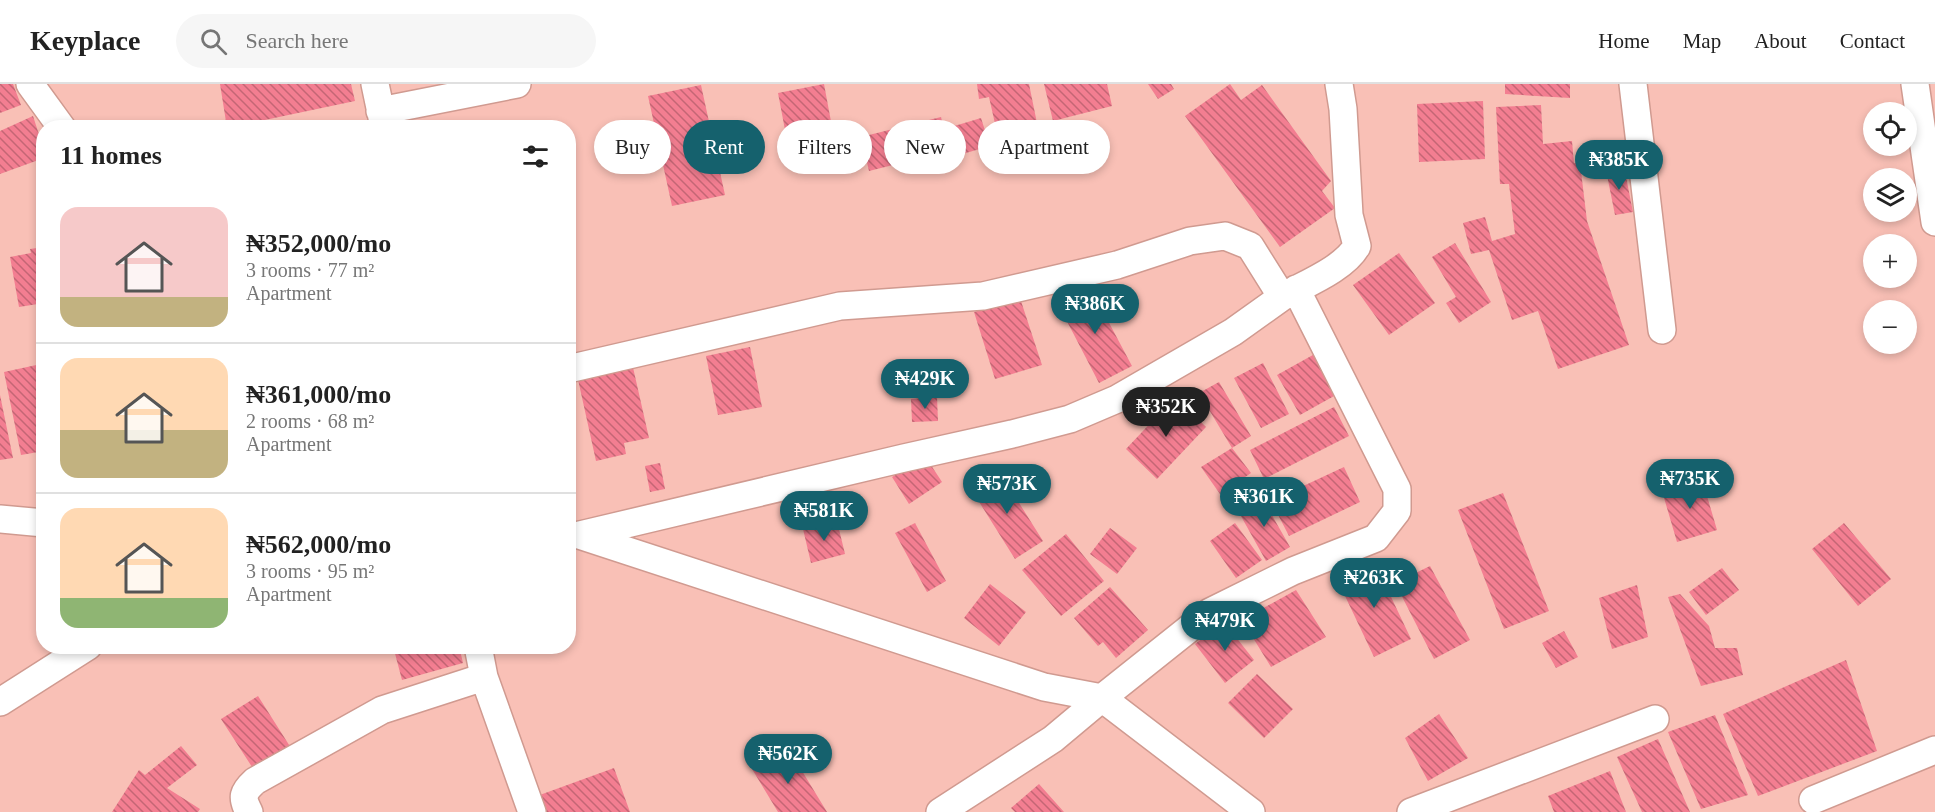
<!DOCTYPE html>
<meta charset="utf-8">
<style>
body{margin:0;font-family:Georgia,serif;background:#f6f6f6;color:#222;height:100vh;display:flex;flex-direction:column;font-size:22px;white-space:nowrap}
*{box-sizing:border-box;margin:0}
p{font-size:20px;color:#767676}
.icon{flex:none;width:33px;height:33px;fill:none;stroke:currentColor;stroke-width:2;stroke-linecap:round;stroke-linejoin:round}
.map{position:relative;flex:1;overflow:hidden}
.details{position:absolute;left:36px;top:36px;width:540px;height:534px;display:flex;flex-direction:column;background:#fff;border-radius:24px;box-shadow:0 3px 9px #0003}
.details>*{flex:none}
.banner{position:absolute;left:594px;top:36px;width:570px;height:54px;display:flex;gap:12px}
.tools{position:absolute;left:1863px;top:18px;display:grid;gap:12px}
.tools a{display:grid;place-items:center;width:54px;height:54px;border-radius:50%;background:#fff;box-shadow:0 3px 9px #0003;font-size:30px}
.price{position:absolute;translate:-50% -51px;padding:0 14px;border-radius:21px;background:#15616d;color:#fff;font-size:20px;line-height:39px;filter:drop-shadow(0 2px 3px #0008)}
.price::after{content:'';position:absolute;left:50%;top:36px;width:18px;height:14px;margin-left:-9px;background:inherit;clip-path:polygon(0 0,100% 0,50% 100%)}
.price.on{background:#222;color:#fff}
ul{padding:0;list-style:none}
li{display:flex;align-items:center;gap:18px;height:150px;padding:0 24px}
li+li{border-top:2px solid #e0e0e0}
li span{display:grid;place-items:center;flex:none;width:168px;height:120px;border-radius:18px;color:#555}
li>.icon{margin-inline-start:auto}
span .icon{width:72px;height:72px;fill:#fffc;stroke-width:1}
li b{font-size:26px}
h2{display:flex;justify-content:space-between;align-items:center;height:72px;padding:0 24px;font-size:26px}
.pill{padding:0 21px;border-radius:27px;background:#fff;box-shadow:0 3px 9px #0003;font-size:21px;line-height:54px}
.pill.on{background:#15616d;color:#fff}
header{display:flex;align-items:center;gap:36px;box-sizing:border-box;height:84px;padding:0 30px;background:#fff;border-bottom:2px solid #e0e0e0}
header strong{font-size:28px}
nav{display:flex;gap:33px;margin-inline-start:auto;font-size:21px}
.search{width:420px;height:54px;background:#f6f6f6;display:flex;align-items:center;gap:15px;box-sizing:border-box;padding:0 21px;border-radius:33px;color:#767676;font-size:22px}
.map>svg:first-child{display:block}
.building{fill:url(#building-back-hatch)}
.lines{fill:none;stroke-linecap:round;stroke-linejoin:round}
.street-casing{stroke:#d09a90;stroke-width:30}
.street{stroke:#fff;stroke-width:27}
</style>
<header>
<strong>Keyplace</strong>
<div class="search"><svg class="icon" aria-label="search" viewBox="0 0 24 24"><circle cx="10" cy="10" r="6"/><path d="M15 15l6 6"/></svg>Search here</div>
<nav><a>Home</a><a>Map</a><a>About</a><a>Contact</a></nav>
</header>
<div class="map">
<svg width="1935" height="728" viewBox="0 0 1935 728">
<defs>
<pattern id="building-back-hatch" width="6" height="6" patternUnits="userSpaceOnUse" patternTransform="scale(1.5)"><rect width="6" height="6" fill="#f37e91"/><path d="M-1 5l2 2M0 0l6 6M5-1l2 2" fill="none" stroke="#c46675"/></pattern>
</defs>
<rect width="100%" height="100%" fill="#f9c0b6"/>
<path class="building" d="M0,0H13L21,21L0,29Z
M220,0H351L355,17L227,44Z
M824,0L838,75L792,83L778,9Z
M977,0H1029L1038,44L998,53L989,13L979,15Z
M1044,0H1107L1112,22L1053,37Z
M1148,0H1171L1174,5L1158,15Z
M1230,0L1241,16L1262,1L1331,97L1322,107L1335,124L1280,163L1185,32Z
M1505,0H1570V14L1505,10Z
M701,1L725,111L672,122L648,12Z
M1483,17L1485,75L1419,78L1417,20Z
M1541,21L1543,60L1572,57L1574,79H1580L1587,137L1629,261L1558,285L1538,227L1512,236L1489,166L1471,170L1463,139L1485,133L1492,157L1515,150L1509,100H1500L1496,23Z
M33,32L44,66V74L0,90V47Z
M941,33L949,67L869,87L861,53Z
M981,34L990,62L959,71L951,43Z
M1624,83L1633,128L1615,131L1606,86Z
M1455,159L1491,218L1459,239L1446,219L1456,213L1432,173Z
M44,163V219L19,223L10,173L31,169L30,165Z
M1399,169L1435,219L1389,251L1353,201Z
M1090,203L1132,282L1099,299L1058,220Z
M1020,214L1042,281L995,295L974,228Z
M750,263L762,323L718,331L706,272Z
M1320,267L1343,307L1300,331L1277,291Z
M632,279L649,354L624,359L626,370L596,377L577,291Z
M1263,279L1289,330L1261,344L1234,294Z
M41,280L44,292V367L21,371L4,288Z
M1219,298L1251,352L1232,364L1251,389L1220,410L1201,383L1232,364L1199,309Z
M0,311L13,374L0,376Z
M937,313L938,337L912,338L911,315Z
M1175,313L1206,343L1157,395L1126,365Z
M1334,323L1349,352L1264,395L1250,366Z
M925,372L942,398L909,420L892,393Z
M660,379L665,405L650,408L645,382Z
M1344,383L1360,418L1289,452L1271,417Z
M999,387L1043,457L1015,475L971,405Z
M1702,395L1717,446L1677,458L1662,407Z
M1503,409L1549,527L1504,545L1458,426Z
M1261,412L1290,463L1266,477L1237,425Z
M837,437L845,470L811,479L803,445Z
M915,439L946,497L927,508L895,449Z
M1235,439L1262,476L1236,494L1210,457Z
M1844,439L1891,495L1858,522L1812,465Z
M1110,444L1137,464L1117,490L1090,470Z
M1066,450L1104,497L1061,532L1022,486Z
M1374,477L1411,555L1374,573L1337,495Z
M1430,482L1470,556L1434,575L1395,499Z
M1722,484L1739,506L1706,531L1689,508Z
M990,500L1026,528L999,562L964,534Z
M1637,501L1648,553L1612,565L1599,514Z
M1110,503L1148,546L1116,574L1103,558L1098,562L1074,534Z
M1296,506L1326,553L1271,583L1242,536Z
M1680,510L1709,542L1715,564H1737L1743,591L1701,602L1668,513Z
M1224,538L1254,576L1225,599L1195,560Z
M1564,547L1578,573L1556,584L1542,559Z
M393,562H459L463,579L402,596Z
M1846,576L1877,667L1758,712L1723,630Z
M1257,590L1293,625L1264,654L1228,619Z
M258,612L291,664L254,686L221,635Z
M1439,630L1468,674L1428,697L1405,654Z
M1715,631L1748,711L1701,725L1668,648Z
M1658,655L1690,728H1642L1617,673Z
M181,662L197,681L167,704L200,725L198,728H112L139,686L145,691Z
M788,664L827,728H778L752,685Z
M614,684L630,728H543L537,712Z
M1610,687L1626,728H1554L1548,712Z
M1039,700L1064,728H1015L1011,724Z"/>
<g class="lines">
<g class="street-casing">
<path id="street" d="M30,0L62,44
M375,0L384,43
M1633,0L1662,246
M1915,0L1935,138
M380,27L517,0
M568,285L840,222L983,212L1117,181L1190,157L1225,152L1250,162L1282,213C1305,200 1344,185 1357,162L1349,131L1343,25L1339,0
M0,435L44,439
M579,451L1044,603L1102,614L1251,728
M580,451L904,374L1012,350L1070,335L1117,315L1233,248L1282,213
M478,562L484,593L532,728
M0,618L88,562
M1813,716L1935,666
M249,728C241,713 243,708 255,697L382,626L484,593
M940,728L1053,655L1102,614L1210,528L1293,487L1376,454L1397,427V405L1296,205
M1411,728L1655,635"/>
</g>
<use href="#street" class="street"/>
</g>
</svg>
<div class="tools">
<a><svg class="icon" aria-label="locate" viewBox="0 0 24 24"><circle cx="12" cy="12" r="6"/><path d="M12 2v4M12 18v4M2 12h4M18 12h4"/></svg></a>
<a><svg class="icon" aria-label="layers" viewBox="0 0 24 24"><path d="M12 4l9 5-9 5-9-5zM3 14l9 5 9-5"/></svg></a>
<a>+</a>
<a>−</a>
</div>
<b class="price" style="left:1619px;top:107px">₦385K</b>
<b class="price" style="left:1095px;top:251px">₦386K</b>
<b class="price" style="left:925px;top:326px">₦429K</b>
<b class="price on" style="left:1166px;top:354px">₦352K</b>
<b class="price" style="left:1690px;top:426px">₦735K</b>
<b class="price" style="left:1007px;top:431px">₦573K</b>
<b class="price" style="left:1264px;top:444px">₦361K</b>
<b class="price" style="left:824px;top:458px">₦581K</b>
<b class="price" style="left:1374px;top:525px">₦263K</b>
<b class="price" style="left:1225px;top:568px">₦479K</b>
<b class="price" style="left:788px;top:701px">₦562K</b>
<div class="banner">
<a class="pill">Buy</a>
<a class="pill on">Rent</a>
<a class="pill">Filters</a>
<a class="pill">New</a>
<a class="pill">Apartment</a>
</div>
<section class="details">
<h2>11 homes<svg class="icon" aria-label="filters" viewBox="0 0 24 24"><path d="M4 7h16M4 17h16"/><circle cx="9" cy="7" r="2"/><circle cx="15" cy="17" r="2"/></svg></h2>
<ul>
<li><span style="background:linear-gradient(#f6c9c9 75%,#c2b280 0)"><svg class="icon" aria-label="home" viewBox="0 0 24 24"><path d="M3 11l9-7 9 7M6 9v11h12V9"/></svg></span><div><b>₦352,000/mo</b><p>3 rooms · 77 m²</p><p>Apartment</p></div></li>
<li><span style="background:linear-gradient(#ffd9b3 60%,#c2b280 0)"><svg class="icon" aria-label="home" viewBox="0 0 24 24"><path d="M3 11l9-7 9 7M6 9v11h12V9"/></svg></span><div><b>₦361,000/mo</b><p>2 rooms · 68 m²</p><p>Apartment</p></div></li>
<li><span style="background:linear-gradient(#ffd9b3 75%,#8fb573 0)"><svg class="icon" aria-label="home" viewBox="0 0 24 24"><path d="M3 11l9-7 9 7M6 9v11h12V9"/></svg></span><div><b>₦562,000/mo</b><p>3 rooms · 95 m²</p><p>Apartment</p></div></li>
</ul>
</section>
</div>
